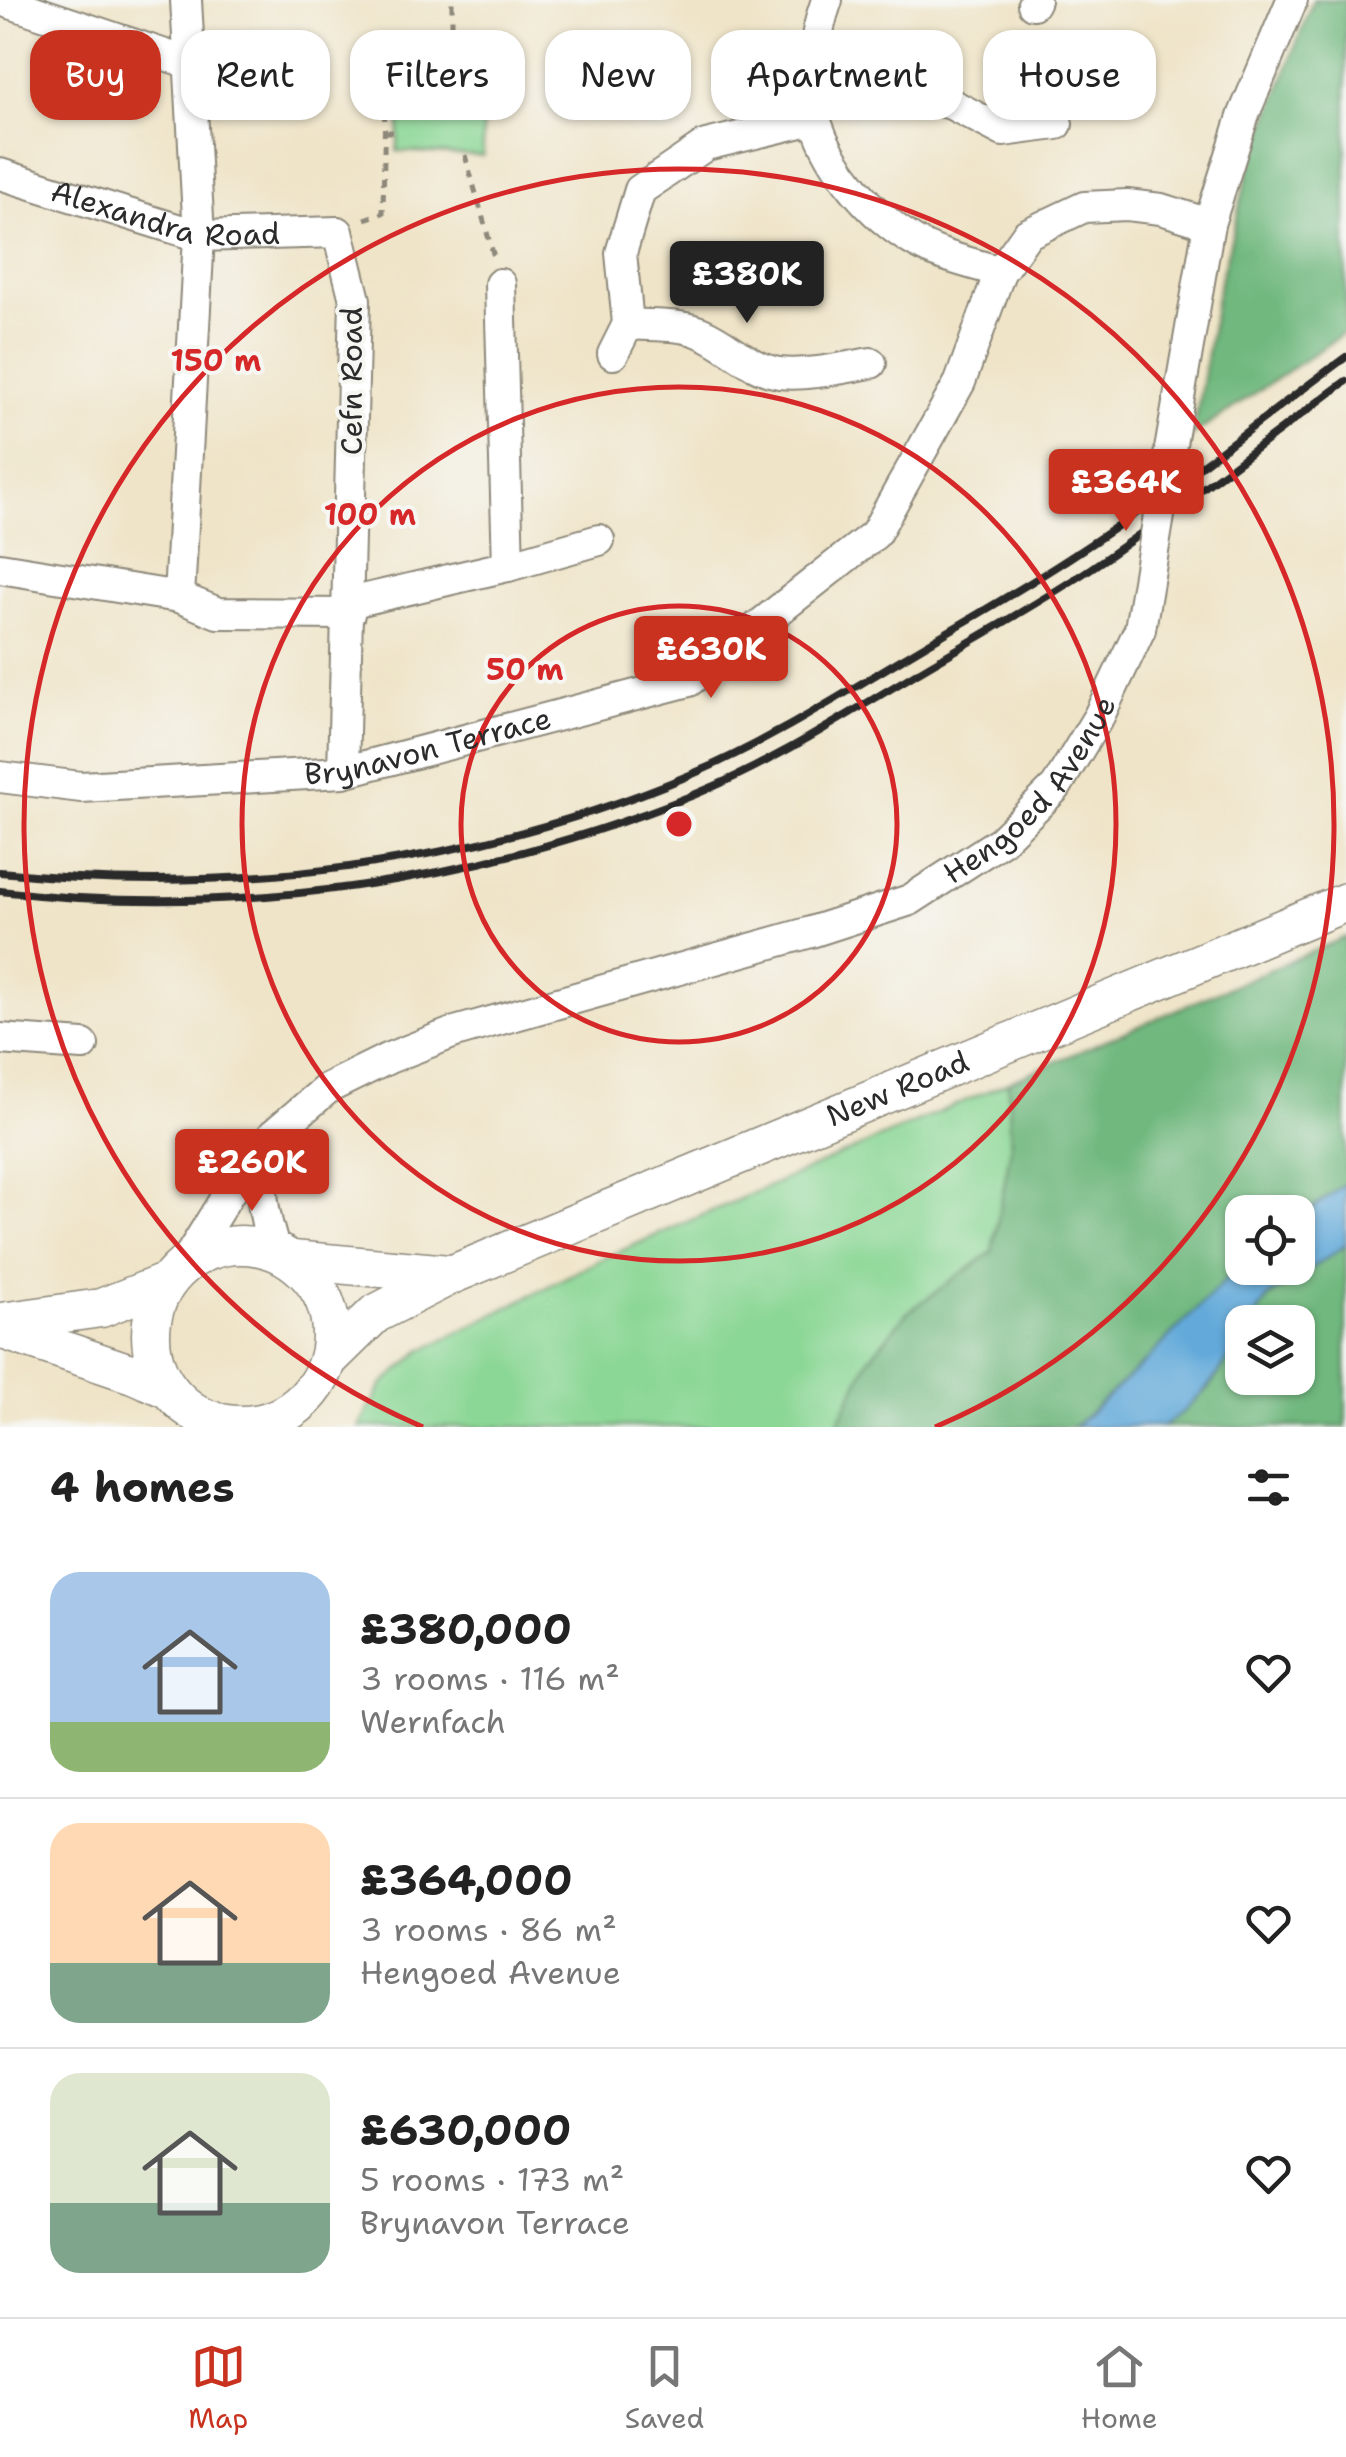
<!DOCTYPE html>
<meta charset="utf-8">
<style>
body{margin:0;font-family:"Shantell Sans",sans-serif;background:#f2f2f2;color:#222;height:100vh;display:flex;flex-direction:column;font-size:38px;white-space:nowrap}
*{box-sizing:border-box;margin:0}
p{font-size:32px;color:#767676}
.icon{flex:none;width:55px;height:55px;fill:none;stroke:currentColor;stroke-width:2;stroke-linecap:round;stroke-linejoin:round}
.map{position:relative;height:1427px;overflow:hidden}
.details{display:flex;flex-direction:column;background:#fff;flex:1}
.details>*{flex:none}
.top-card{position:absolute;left:30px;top:30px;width:1288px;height:90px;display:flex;gap:20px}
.buttons{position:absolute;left:1225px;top:1195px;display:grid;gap:20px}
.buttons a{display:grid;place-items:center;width:90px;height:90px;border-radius:20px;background:#fff;box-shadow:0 2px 8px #0004;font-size:50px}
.price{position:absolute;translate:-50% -85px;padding:0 22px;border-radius:10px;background:#c8321e;color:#fff;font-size:32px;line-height:65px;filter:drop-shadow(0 2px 5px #0008)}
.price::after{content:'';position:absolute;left:50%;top:60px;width:30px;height:22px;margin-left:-15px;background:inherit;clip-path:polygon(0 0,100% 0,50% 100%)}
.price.current{background:#222;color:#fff}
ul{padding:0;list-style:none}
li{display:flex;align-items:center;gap:30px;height:250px;padding:0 50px}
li+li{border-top:2px solid #e0e0e0}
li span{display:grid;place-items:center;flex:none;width:280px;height:200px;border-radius:30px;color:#555}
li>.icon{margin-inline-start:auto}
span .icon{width:120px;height:120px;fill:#fffc;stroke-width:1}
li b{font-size:42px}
h2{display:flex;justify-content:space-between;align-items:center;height:120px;padding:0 50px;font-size:42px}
.tag{padding:0 35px;border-radius:30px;background:#fff;box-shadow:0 2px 8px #0004;font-size:35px;line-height:90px}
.tag.current{background:#c8321e;color:#fff}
.tab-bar{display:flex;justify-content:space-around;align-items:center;height:140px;border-top:2px solid #e0e0e0;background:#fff;font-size:28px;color:#767676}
.tab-bar a{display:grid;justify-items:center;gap:5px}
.tab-bar .current{color:#c8321e}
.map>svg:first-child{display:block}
.green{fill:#8bd795;stroke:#5b8160;stroke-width:2.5}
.forest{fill:#70b87e;stroke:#4e7254;stroke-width:2.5}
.water{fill:#64aada;stroke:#486a82;stroke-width:2.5}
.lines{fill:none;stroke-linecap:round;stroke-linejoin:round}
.minor-casing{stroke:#8d887a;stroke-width:34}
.major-casing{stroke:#8d887a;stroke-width:41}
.path{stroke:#8d887a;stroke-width:5;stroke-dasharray:8 8;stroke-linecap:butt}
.minor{stroke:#fff;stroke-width:30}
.major{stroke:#fff;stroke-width:38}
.rail{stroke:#2b2b2b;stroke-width:8}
.minor-bridge-casing{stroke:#8d887a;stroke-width:34;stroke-linecap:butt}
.minor-bridge{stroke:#fff;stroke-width:30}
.ring{fill:none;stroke:#d62828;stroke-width:5}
.labels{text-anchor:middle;stroke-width:8;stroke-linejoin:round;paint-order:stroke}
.street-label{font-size:30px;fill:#2b2b2b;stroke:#f6f6f2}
.centre{fill:#d62828;stroke:#f6f6f2;stroke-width:5}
.ring-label{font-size:30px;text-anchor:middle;font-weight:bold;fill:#d62828;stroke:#f6f6f2;stroke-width:8;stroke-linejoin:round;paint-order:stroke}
</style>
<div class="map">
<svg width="1346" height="1427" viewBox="0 0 1346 1427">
<rect width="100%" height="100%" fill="#f6f6f2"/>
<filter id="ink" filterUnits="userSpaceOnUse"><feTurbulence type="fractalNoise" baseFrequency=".01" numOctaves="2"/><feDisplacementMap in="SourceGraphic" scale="20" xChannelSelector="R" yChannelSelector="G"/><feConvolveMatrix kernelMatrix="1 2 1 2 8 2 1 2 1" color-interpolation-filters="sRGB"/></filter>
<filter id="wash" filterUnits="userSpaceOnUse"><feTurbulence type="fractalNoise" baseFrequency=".0048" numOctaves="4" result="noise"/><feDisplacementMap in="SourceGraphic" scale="40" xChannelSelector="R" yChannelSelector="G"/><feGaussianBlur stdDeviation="2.25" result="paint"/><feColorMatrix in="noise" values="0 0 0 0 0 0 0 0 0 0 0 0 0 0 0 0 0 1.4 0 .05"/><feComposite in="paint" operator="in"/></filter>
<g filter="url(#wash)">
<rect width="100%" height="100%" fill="#efe4c8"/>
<path class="green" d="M401,113L483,118V156L397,151Z
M1008,1082L1011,1148L992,1252L907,1313L869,1359L836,1427H359L382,1385L421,1351L602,1259Z"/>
<path class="forest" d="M1313,0H1346V332L1193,435L1218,289L1249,170Z
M1346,937V1183L1298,1220V1212H1242V1263L1145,1362L1074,1427H836L869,1359L907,1313L992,1252L1011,1148L1008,1082Z
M1346,1245V1427H1160L1210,1387L1242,1337V1378H1298V1322H1252L1268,1298Z"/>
<path class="water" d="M1346,1183V1245L1268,1297L1252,1322H1242C1242,1354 1191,1412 1162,1426C1150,1427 1092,1427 1074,1427L1145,1362L1242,1263V1268H1298V1220Z"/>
</g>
<g filter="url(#ink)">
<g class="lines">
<g class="minor-casing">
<g id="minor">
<path d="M1,0L189,63"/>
<path d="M827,0C816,30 805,91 816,122C831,168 871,215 912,240C937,256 972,263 1000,272"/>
<path d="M1033,4L1035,0"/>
<path d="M814,86L880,84L951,104L1003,131L1057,124"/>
<path id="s1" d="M0,174L199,236L338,232L355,300L343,772"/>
<path d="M500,284L508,566"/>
<path d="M628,324C652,326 682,323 704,334C729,345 751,369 779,373C809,376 841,368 871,363"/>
<path d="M613,354L628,324L621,253L640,190L706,145L814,119"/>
<path d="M1170,450L1209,224L1244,114L1292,0"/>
<path d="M0,568L179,597L199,236L186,0"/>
<path d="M179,597L218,613L349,614"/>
<path d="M349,603L508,566L599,540"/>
<path id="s2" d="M0,777L81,787L343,772L689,681L875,534L960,382L1000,272L1027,234L1084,207L1127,205L1161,209L1209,224"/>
<path d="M0,1039L83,1045"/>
<path d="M269,1147C255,1181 264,1217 275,1251"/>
<path id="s3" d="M186,1262L230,1191L273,1135L328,1088L389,1058L455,1032L811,932L910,900L1001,841L1056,787L1099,716L1140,629"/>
</g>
</g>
<g class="major-casing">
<g id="major">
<circle cx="241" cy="1335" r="90"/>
<path d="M292,1260L449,1274"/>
<path d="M1,1322L101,1308L167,1282"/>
<path d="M0,1329L133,1374L168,1389"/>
<path id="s4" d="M328,1360L375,1314L451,1275L1346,902"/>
</g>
</g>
<path class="path" d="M385,132H399
M465,155L494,257
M365,219L383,213L385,96L452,48V0"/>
<use href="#minor" class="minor"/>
<use href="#major" class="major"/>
<path class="rail" d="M0,872C233,896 473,866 690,775C764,744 833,700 902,659C960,624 1020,591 1077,553C1170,493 1257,422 1346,357
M0,891C235,919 477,883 696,794C768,765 836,721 902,682C964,644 1029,610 1090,569C1177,510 1261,444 1346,381"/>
<g class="minor-bridge-casing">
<path id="minor-bridge" d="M1140,629L1170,450"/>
</g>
<use href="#minor-bridge" class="minor-bridge"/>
</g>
</g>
<g class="ring">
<circle cx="679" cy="824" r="218"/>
<circle cx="679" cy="824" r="437"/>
<path d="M423 1427A655 655 0 1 1 935 1427"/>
</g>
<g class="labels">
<g class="street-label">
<text dy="10" stroke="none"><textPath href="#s1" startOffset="172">Alexandra Road</textPath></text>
<text transform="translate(352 381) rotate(-90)" y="10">Cefn Road</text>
<text dy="10" stroke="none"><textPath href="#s2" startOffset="432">Brynavon Terrace</textPath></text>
<text dy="10" stroke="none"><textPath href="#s3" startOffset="1005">Hengoed Avenue</textPath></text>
<text dy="10" stroke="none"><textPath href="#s4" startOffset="635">New Road</textPath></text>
</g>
</g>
<circle cx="679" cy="824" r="15" class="centre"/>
<g class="ring-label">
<text x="216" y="371">150 m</text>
<text x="370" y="525">100 m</text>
<text x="525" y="680">50 m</text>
</g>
</svg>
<div class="buttons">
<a><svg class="icon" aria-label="locate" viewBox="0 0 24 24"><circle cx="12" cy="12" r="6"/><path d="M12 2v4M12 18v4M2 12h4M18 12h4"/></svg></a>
<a><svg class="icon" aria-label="layers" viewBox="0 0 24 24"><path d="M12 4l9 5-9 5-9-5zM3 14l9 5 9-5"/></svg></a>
</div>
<b class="price current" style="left:747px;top:326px">£380K</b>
<b class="price" style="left:1126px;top:534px">£364K</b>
<b class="price" style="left:711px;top:701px">£630K</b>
<b class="price" style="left:252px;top:1214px">£260K</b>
<div class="top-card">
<a class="tag current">Buy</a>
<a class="tag">Rent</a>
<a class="tag">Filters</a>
<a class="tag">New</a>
<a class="tag">Apartment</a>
<a class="tag">House</a>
</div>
</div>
<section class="details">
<h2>4 homes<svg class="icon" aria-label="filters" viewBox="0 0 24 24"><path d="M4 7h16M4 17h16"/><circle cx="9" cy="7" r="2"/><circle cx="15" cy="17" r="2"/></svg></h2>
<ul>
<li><span style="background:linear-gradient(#a9c7e8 75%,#8fb573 0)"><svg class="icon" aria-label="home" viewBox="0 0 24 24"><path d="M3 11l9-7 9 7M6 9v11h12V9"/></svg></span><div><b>£380,000</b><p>3 rooms · 116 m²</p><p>Wernfach</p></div><svg class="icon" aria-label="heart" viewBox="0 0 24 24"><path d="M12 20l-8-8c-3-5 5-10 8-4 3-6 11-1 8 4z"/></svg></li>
<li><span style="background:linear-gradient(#ffd9b3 70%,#7fa58c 0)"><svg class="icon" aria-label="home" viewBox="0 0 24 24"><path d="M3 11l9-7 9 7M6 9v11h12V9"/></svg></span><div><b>£364,000</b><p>3 rooms · 86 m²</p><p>Hengoed Avenue</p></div><svg class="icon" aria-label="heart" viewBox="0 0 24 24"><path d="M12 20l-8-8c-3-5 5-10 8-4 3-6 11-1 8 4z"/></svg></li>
<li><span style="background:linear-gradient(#dfe7d0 65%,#7fa58c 0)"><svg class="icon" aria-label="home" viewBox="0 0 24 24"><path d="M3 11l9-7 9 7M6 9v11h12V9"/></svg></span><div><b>£630,000</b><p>5 rooms · 173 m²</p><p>Brynavon Terrace</p></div><svg class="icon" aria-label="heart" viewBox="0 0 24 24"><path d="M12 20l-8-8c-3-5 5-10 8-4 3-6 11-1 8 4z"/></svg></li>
</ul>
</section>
<nav class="tab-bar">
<a class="current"><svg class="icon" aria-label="map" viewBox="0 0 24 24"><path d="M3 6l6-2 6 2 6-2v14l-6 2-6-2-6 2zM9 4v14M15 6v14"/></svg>Map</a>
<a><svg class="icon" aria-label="saved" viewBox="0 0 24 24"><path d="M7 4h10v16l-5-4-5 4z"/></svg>Saved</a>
<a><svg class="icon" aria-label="home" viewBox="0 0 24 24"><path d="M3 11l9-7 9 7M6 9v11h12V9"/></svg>Home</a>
</nav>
